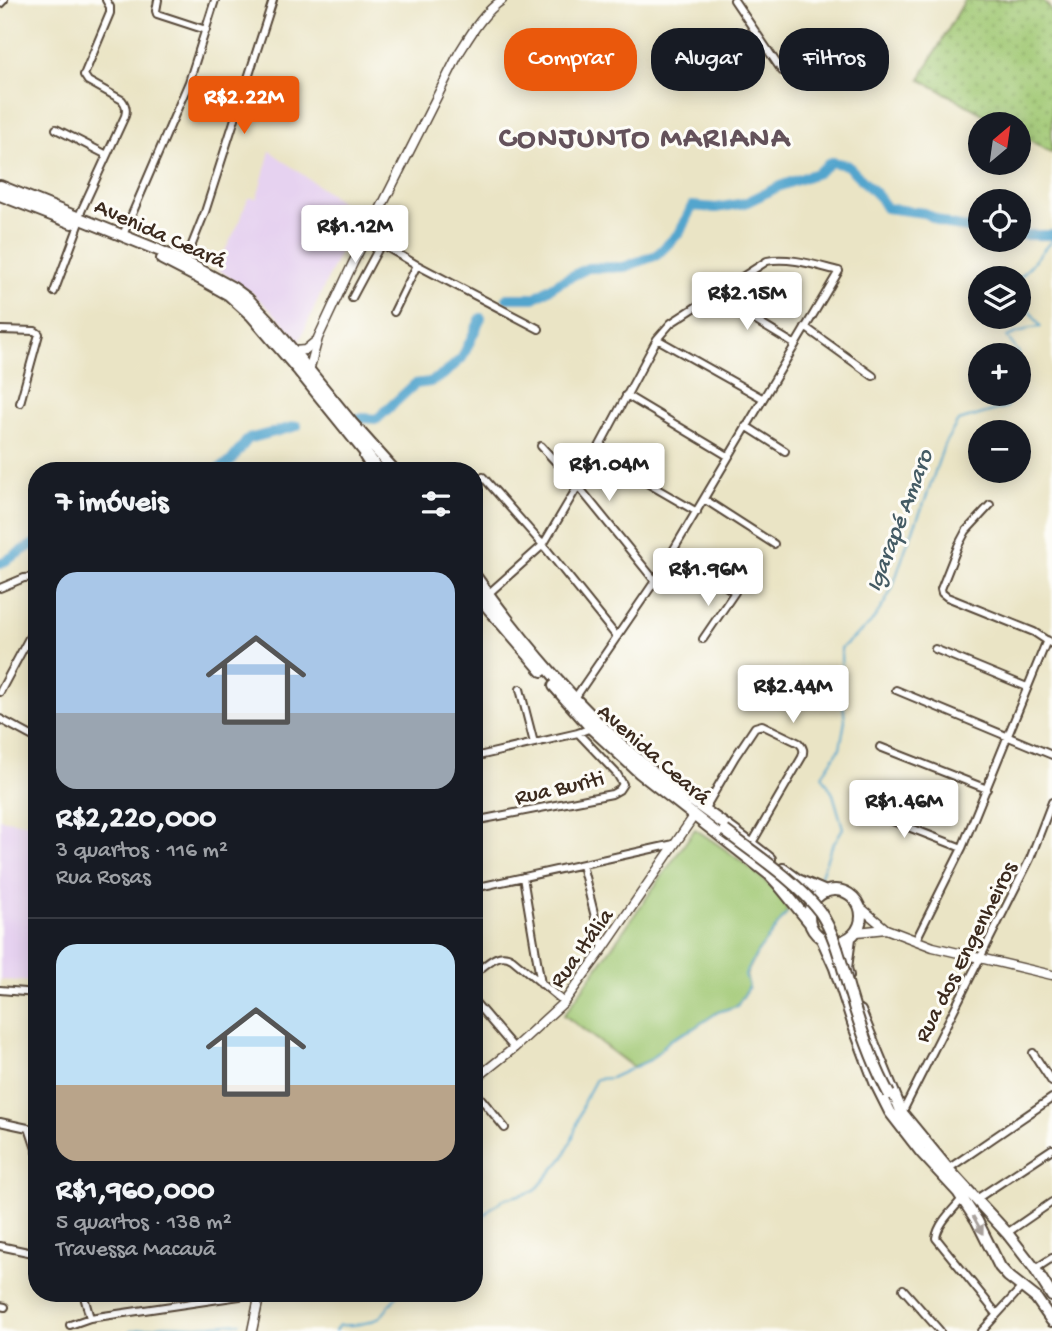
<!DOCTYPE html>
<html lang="pt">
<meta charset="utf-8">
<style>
body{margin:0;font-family:"Gochi Hand",sans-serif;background:#242831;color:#f1f3f6;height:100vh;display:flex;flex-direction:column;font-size:26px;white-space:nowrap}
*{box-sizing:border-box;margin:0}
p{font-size:23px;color:#9ea1a6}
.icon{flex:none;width:38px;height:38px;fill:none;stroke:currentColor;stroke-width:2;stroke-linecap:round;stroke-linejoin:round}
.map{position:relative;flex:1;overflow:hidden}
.details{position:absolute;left:28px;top:462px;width:455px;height:840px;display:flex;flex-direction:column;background:#171b24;border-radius:28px;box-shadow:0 4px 18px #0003}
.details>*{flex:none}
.hud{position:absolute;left:504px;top:28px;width:443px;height:63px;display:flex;gap:14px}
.needle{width:46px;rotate:29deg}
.buttons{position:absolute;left:968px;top:112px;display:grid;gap:14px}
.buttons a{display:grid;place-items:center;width:63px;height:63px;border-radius:50%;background:#171b24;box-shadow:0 4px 18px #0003;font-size:35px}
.price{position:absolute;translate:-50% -60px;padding:0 16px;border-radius:7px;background:#fff;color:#222;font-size:23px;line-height:46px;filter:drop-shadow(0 2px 4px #0008)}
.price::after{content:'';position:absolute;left:50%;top:42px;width:21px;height:16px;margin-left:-10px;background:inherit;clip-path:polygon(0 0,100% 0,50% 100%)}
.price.active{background:#ea580c;color:#fff}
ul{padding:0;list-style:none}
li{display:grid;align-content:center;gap:14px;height:371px;padding:0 28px}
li+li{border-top:2px solid #363941}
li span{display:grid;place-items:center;height:217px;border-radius:21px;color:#555}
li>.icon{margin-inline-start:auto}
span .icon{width:126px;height:126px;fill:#fffc;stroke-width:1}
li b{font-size:30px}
h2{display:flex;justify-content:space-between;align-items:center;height:84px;padding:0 28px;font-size:30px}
.chip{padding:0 24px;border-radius:28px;background:#171b24;box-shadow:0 4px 18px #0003;font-size:24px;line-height:63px}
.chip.active{background:#ea580c;color:#fff}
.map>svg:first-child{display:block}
.built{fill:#e6d2f0}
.grass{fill:url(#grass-dots);stroke:#6e7948;stroke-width:2}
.green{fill:#a0c873;stroke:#6e7948;stroke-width:2}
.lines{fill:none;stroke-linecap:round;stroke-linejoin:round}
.stream{stroke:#52a5cd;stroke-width:2}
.river{stroke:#52a5cd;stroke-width:10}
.minor-casing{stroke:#554637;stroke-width:10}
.tertiary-casing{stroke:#554637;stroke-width:11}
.primary-casing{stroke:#554637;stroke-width:14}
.minor{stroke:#fff;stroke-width:6}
.tertiary{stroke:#fff;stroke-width:8}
.primary{stroke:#fff;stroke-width:10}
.primary-bridge-casing{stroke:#554637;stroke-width:14;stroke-linecap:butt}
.primary-bridge{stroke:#fff;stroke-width:10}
.oneway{fill:#a79f9a}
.labels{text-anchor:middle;stroke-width:6;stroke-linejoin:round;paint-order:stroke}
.street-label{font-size:23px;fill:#3b2a1e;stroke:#fdfcf7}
.water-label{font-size:24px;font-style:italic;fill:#445b64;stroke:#fdfcf7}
.district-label{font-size:30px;font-weight:bold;letter-spacing:2px;fill:#64525b;stroke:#fdfcf7}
</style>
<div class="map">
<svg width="1052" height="1331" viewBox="0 0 1052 1331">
<defs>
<pattern id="grass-dots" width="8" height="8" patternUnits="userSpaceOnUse" patternTransform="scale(1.75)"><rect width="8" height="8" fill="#a0c873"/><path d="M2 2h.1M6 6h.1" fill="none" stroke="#84a35e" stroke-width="1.8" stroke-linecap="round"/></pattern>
</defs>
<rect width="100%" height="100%" fill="#fdfcf7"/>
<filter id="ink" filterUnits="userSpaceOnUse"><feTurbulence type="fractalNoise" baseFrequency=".0143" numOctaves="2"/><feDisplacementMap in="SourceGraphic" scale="14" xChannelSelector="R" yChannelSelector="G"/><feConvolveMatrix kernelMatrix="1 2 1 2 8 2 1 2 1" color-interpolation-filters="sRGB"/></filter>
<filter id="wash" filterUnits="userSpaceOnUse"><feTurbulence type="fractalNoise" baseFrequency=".00686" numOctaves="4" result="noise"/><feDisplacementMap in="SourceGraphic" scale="28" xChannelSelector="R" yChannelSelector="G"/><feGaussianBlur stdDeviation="1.57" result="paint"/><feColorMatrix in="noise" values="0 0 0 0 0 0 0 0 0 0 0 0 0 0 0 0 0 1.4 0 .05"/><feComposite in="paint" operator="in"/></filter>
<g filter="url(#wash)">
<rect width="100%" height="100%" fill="#eae4c5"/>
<path class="built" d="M270,151L357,214L299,342L282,321L252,293L216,268L238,225L248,198H257Z
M0,819L37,825V982L0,980Z"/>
<path class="grass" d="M965,0H1043L1052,11V153L1019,134L1018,124H1001L920,79Z"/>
<path class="green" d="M695,829C716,843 786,888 787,913L757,953L746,975L749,987L737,1006L718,1012L694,1028L670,1040L650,1060L633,1067L564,1015Z"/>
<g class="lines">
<path class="stream" d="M1018,280L1052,240
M1018,355L1019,353L1007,337L1030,328L1041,327L1028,308L1018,304
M820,878L830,850L843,828L833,794L822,775L840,748L845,721L842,694L841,648L870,624L884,604L892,589L906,547L926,498L944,445L958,421L1007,407L1010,394
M474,1228L490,1209L504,1199L535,1191L564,1157L573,1137L584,1101L596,1079L611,1078L650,1060L670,1040L694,1028L718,1012L737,1006L749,987L745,975L757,953L787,913
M130,1331L164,1325L198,1326L240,1323
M335,1331L339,1325C351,1326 373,1324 382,1315C389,1308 393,1299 400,1293"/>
<path class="river" d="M1018,235H1052
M507,298H534L560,282L588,268L624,267L657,255L680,232L692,206L716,208L745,203L780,186L817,173L831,162L847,165L880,198L886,208L924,213L949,225L980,230
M350,420L363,418L377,419L415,384L430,382L443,375L462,358L481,318
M215,471L231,461L248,439L297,426
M0,564L37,542"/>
</g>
</g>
<g filter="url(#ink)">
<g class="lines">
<g class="minor-casing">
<path id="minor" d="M158,0L156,11L157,14L206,30
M734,0L782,71
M0,4L4,0
M189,82L242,98
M56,129L107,155
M78,218L125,116C127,109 126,105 122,100L88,81L84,75L110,13V7L106,0
M123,235L189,82L215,0
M366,235L417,265L539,329
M185,262L205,212L273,0
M54,292L79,225
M715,296L794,344
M352,298L381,244
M394,312L417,265
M805,327L873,376
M0,330L35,331L39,334L20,403
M657,339L762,398
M626,395L728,456
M746,426L785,451
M541,446L578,486L655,581
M595,453L697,512
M363,457L372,471
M483,477L543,545L617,637
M704,499L774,544
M990,505L966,531L958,546L941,589L942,593L947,597L1034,632L1052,644
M672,552L735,592L703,639
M0,588L24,578L37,577
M488,594L543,545L578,486L657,339L671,323L767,261C788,256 818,266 839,271L655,581L575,698
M935,649L1027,687
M520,689L534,743
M896,690L1052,755
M0,692L37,623
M0,719L37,739
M880,747L987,789
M474,757L578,733L591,728
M857,807L962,848
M704,810L735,757L755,727L762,725L799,743C804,748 804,751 802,757L752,843
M474,821L612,794L619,790L623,784L617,774L578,733
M582,865L603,949
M523,877L541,984
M474,888L674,844
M916,940L962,848L1047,640
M474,974C486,965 498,950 512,959L564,1002
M0,990L37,993
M474,1001L514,1048
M1033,1053L1052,1082
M474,1090L505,1128
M902,1113L1030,859L1052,802
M0,1122L37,1130
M29,1128L37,1152
M948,1169L1052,1098
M962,1199C953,1210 938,1223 936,1238L997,1314
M975,1200L1052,1149
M1007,1233L1052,1202
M0,1246L37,1254
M1035,1269L1052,1258
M903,1289L940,1331
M83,1293L90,1318
M0,1306L5,1307
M70,1325L90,1318L260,1293
M982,1331L1022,1287"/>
</g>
<g class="tertiary-casing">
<path id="tertiary" d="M294,351L305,350L316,341
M309,371L318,338L353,263L459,53C471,34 483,13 502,0
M860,907L886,929L933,947L1052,975
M857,932L886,929
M474,1080L514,1048L564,1002L603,949L694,816
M252,1331L260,1293"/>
</g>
<g class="primary-casing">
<path id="primary" d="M0,186L158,250L185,262L233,288L248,299L268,320L351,422L395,471
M0,195L72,223
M162,259L195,276L229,295L251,315L299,371L380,471
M474,574C521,641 582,713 646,766C686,799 730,826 770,859
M474,589L488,608L542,671
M554,686L591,728L640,773L770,875L779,885L810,923
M783,869L798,880L826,892
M809 916a26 26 0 1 1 52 0a26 26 0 1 1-52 0Z
M822,939L835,968L855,1029L875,1082L890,1112L921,1152L958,1192L977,1221L1000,1267L1008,1276L1036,1298L1052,1321
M848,976L846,968L850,938
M860,1011L902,1113L948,1169L1007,1233L1035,1269L1052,1296"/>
</g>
<use href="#minor" class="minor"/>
<use href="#tertiary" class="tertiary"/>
<use href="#primary" class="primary"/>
<g class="primary-bridge-casing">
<path id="primary-bridge" d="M725,831C754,853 799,883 820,912C836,936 842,966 850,993C860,1027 872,1062 889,1094"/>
</g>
<use href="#primary-bridge" class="primary-bridge"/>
</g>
<defs><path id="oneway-solid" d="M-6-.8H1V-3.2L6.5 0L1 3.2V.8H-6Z" transform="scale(1.75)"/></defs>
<use class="oneway" href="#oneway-solid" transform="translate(978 1225) rotate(61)"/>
</g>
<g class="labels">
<g class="street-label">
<text transform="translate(161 232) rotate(24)" y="8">Avenida Ceará</text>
<text transform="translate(655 753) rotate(41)" y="8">Avenida Ceará</text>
<text transform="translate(559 786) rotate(-13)" y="8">Rua Buriti</text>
<text transform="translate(580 947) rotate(-54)" y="8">Rua Itália</text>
<text transform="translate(964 951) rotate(-63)" y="8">Rua dos Engenheiros</text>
</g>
<g class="water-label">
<text transform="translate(898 520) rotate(-69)" y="8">Igarapé Amaro</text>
</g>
<g class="district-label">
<text x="645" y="146">CONJUNTO MARIANA</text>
</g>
</g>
</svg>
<div class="buttons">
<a><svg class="needle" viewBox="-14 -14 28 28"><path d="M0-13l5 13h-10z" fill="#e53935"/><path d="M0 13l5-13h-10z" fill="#9ea1a6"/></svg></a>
<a><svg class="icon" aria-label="locate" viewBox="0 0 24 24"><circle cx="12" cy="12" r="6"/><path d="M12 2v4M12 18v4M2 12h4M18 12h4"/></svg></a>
<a><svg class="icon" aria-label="layers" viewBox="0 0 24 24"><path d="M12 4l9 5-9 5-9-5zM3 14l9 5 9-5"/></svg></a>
<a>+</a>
<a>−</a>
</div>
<b class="price active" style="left:244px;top:136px">R$2.22M</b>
<b class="price" style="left:355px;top:265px">R$1.12M</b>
<b class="price" style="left:747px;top:332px">R$2.15M</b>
<b class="price" style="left:609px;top:503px">R$1.04M</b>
<b class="price" style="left:708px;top:608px">R$1.96M</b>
<b class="price" style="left:793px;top:725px">R$2.44M</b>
<b class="price" style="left:904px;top:840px">R$1.46M</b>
<div class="hud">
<a class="chip active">Comprar</a>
<a class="chip">Alugar</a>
<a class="chip">Filtros</a>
</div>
<section class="details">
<h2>7 imóveis<svg class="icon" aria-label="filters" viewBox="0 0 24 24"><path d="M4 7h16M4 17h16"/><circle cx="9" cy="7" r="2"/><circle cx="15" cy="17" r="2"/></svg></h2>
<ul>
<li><span style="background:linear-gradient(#a9c7e8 65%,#9aa5b1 0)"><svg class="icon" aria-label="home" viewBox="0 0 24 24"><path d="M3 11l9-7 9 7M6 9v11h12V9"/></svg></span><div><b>R$2,220,000</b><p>3 quartos · 116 m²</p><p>Rua Rosas</p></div></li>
<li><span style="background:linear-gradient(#bfe0f5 65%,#b9a48a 0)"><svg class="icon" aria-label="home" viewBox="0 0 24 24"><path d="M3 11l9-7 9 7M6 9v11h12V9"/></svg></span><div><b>R$1,960,000</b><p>5 quartos · 138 m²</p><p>Travessa Macauã</p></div></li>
</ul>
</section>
</div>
